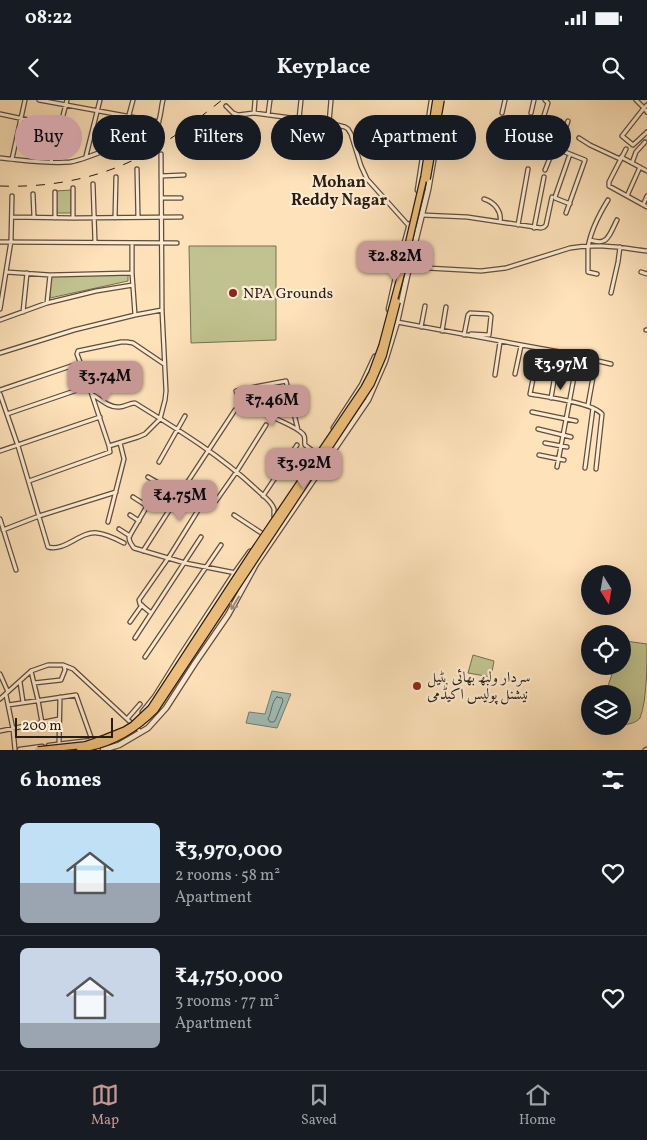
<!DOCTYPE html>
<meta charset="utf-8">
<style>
body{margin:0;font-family:Vollkorn,Amiri,serif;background:#242831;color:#f1f3f6;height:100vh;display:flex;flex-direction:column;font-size:19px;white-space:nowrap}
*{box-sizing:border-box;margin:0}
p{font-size:16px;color:#9ea1a6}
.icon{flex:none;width:28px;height:28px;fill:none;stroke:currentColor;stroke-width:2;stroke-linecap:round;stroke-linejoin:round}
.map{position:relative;height:650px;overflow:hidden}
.sheet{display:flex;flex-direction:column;background:#171b24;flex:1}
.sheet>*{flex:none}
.top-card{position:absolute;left:15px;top:15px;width:618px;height:45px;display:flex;gap:10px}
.needle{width:32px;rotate:169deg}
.tools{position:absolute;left:581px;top:465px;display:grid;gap:10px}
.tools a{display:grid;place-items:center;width:50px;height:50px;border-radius:50%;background:#171b24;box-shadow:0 5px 20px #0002;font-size:25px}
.scale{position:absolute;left:15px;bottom:12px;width:98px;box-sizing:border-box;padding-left:5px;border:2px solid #281c14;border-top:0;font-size:14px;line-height:18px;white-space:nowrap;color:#281c14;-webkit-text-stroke:4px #feecd2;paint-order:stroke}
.price{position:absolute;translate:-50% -42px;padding:0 11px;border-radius:10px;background:#c59692;color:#111;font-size:16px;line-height:32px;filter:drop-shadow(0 1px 2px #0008)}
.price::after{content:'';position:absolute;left:50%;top:30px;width:15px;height:11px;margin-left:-8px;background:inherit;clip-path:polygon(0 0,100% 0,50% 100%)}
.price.selected{background:#222;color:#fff}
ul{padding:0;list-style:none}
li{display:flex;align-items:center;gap:15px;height:125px;padding:0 20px}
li+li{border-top:1px solid #363941}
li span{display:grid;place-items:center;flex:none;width:140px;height:100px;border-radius:8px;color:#555}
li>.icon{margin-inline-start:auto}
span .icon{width:60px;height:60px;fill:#fffc;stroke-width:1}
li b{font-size:21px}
h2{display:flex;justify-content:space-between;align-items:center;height:60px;padding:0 20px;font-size:21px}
.pill{padding:0 18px;border-radius:22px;background:#171b24;box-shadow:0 5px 20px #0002;font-size:18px;line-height:45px}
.pill.selected{background:#c59692;color:#111}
.status{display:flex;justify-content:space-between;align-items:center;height:35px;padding:0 25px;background:#171b24;direction:ltr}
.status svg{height:14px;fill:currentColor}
header{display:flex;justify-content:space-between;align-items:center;height:65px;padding:0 20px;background:#171b24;font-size:22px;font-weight:700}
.tab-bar{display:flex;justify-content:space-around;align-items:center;height:70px;border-top:1px solid #363941;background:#171b24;font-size:14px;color:#9ea1a6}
.tab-bar a{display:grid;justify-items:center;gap:2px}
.tab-bar .selected{color:#c59692}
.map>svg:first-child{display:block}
.green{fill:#c0c38f;stroke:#747052}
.water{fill:#a1bdb6;stroke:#717d75}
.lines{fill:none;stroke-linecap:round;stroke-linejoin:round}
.shore{stroke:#646c65;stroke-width:1}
.minor-casing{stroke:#5e4e3e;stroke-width:5.5}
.tertiary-casing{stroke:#5e4e3e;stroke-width:7}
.minor{stroke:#feecd2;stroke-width:3}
.tertiary{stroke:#feecd2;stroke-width:4.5}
.rail{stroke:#281c14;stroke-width:1;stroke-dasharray:9 9;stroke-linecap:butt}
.trunk-bridge-casing{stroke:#281c14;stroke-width:8;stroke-linecap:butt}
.trunk-bridge{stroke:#efc17d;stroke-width:5.5}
.oneway{stroke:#9e8e7c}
.poi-dot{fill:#8f2418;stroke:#feecd2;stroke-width:2}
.labels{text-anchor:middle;stroke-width:4.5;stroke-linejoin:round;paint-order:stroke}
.poi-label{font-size:15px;fill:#281c14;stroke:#feecd2;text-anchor:start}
.neighbourhood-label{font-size:16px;font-weight:bold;fill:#281c14;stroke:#feecd2}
</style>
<div class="status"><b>08:22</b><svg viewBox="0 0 49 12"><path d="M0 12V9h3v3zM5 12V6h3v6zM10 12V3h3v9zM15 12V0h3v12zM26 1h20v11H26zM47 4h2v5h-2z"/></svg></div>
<header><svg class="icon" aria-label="back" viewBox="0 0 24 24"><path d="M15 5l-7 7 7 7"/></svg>Keyplace<svg class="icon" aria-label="search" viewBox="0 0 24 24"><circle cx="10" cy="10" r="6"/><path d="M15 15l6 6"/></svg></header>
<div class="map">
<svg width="647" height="650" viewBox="0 0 647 650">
<rect width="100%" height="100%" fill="#fee2ba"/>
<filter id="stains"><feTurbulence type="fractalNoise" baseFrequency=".004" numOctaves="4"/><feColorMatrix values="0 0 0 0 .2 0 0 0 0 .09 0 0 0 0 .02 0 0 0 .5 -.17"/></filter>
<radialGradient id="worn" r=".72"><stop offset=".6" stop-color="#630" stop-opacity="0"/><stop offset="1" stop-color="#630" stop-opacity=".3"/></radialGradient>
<path class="green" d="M71,90V113H57L56,91Z
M189,146H276V240L191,243Z
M51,174H128V181L50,198Z
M625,541L647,544C647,564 647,601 640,618C636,623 629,624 623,625L622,594H605L615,566H622L623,547Z
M473,555L494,561L491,577L468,573Z"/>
<path class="water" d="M272,591L291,594L277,628L246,623L249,612L265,614Z"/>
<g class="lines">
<path class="shore" d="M277,597L282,598L283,601L275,621L273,622H270L268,619C272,612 271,602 277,597Z"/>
<g class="minor-casing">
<path id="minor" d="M39,0L159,22
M545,0L548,3L537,37V41L585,60L566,113
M636,0L644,8L622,36L633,45L647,32
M647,5L644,8L647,12
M226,6L233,13L238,15L254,13L329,23L345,27L348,29L351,34L361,66L367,79L410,127L418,130
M254,13L255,0
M502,13L505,0
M531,13L534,0
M0,14L38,22
M129,15L133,0
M268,15L270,0
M299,19L301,0
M329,23L331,0
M579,38L590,45L620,59
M122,43L124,29
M626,49L609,82V86L647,107
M558,50L568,21
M86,56L100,0
M621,57L647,71
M0,58C23,60 47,64 70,62C83,60 153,33 158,23C161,17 161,7 163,0
M12,59L25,0
M51,62L67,0
M632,63L636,52L645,42
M137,69L138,117
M545,70L554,48
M161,76L184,75
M93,84L95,142
M55,92V118
M33,94L34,117
M627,96L640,67
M162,98H181
M484,99C494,102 502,111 500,122
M570,104L555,98V97L570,54
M643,105L647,96
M422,115L467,117L541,128L544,127L546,125L552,97
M12,117L73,118L181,117
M73,118V88
M115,118L116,77
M518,125L528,69
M534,128L544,77
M590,140C594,141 599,143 603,141C609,140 614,125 617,120
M0,142L177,143
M132,143V173L135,215
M409,167L481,171L506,168L570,148C596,143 622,148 647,151
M6,172L50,175L132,173
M641,172L647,174
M597,174L588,172C588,164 588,156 588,148C590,133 600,113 608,100
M611,193L618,162L620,147
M47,203L50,175
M0,209L11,141L12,96
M23,212L27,173
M0,220L47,203L96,191L133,185
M397,222L560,252L611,264
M421,227L425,206
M646,230H647
M442,231L446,207
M464,235L468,215L470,213L489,214L491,216L489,235L471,234
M539,249L530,294C547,297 593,303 602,314L596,369
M0,253L74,230L135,215L162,210
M515,274L521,246
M495,275L500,242
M0,290L80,263
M0,294L18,346L48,447C65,452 80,431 97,433C107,434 116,439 124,443
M93,295C101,300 110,308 119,307C125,307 129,303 135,303C177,329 220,355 256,389C261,394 272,401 274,409C274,411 274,414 274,417L277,419
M551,298L559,252
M588,305L596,261
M256,306L271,305L272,303V296
M532,312L576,321
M7,314L89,286
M538,329L571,337
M298,330L286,281L239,290L236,291L237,294L256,306L259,312C268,315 297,327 303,334C306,337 304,341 305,345L317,354
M545,343L567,347
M109,346L138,337L145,334L160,319L165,300L166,291L162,210L161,54
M0,351L100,317
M539,355L564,360
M159,362L185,316
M557,367L578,256
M585,368L593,308
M148,377L179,395L235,310
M29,381L110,352L109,346L89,286L77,254L78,251L121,242H127L133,243L164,264
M263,396L297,345
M133,397L147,406
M150,401L129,437C129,442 131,444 134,448L185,463L236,473
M216,401L237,371L266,325
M130,415L139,421
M234,415L263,434
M0,419L16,470
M108,422L124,359L120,343
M119,429L130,436
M3,430L39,416L116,392
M143,451L179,395
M151,513L140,504L139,500L169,457L207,396
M130,522L142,505
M135,538L201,437
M145,557L221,445
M31,571L38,600L42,623
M0,574L8,592
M20,582L23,602
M34,583L61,580L65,570L64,566
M6,595L13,629L15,650
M0,599L31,571L48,565H63L73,569L141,632
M8,605L76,595L92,640
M127,619L140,604
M0,631L59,619
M59,645L60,597
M645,650L647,649"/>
</g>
<g class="tertiary-casing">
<path id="tertiary" d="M418,90L432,0
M389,209L399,164L410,124
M334,328L362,285L375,257
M143,612L155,597L180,557L235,473L250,452
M49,646L91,641
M20,650L42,647
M103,650L119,645L148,628L166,608L195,563L228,515L256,464L273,439L368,300L385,261L397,222L409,167L428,90L439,27"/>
</g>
<use href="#minor" class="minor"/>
<use href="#tertiary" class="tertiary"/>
<path class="rail" d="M0,86C50,88 103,78 147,53C174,38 198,19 222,0"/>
<g class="trunk-bridge-casing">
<path id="trunk-bridge" d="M427,79L441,0
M80,649C110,645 134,631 155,610L371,284L383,256L397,202
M38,650L85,645L105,638L125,630L133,625L151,608L253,452L364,288L372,273L382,246L403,167L424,77L436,0"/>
</g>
<use href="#trunk-bridge" class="trunk-bridge"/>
</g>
<defs><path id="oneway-shaft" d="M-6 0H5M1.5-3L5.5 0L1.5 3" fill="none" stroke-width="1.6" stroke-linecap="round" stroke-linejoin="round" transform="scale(1.25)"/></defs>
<use class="oneway" href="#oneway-shaft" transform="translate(235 503) rotate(121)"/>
<g class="poi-dot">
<circle cx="233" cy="193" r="5"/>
<circle cx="417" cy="586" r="5"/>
</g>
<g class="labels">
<g class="poi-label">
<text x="243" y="198">NPA Grounds</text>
<text x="427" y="582">سردار ولبھ بھائی پٹیل<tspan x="427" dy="17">نیشنل پولیس اکیڈمی</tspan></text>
</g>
<g class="neighbourhood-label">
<text x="339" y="87">Mohan<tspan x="339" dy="18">Reddy Nagar</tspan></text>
</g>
</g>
<rect width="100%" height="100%" filter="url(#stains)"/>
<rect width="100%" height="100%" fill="url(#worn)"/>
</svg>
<div class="tools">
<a><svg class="needle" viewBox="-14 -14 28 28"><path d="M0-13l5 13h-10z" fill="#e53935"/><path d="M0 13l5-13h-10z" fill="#9ea1a6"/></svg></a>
<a><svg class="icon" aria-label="locate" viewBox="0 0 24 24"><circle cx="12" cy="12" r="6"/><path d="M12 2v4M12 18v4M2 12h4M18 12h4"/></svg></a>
<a><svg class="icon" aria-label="layers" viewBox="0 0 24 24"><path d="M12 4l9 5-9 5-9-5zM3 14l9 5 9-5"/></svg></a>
</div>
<div class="scale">200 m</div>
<b class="price" style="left:395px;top:183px">₹2.82M</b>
<b class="price selected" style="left:561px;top:291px">₹3.97M</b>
<b class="price" style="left:105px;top:303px">₹3.74M</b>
<b class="price" style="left:272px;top:327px">₹7.46M</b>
<b class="price" style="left:304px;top:390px">₹3.92M</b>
<b class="price" style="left:180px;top:422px">₹4.75M</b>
<div class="top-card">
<a class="pill selected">Buy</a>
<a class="pill">Rent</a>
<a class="pill">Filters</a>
<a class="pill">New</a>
<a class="pill">Apartment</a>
<a class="pill">House</a>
</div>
</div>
<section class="sheet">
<h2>6 homes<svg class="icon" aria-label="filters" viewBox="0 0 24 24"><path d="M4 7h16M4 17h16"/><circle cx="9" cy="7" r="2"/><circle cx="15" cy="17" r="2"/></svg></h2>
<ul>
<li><span style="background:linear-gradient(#bfe0f5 60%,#9aa5b1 0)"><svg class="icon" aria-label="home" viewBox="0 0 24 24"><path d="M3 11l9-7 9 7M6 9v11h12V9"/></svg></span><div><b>₹3,970,000</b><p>2 rooms · 58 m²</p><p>Apartment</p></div><svg class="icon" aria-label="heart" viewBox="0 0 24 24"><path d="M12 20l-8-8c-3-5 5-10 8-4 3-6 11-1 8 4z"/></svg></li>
<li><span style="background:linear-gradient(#c9d6e8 75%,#9aa5b1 0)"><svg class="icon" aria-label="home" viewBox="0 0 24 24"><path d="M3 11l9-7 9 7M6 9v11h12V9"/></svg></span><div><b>₹4,750,000</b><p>3 rooms · 77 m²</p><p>Apartment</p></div><svg class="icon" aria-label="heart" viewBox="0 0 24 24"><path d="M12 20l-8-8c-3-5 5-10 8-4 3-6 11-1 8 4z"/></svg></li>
</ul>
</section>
<nav class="tab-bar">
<a class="selected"><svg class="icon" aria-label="map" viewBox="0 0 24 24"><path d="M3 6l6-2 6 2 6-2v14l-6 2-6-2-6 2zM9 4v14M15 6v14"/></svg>Map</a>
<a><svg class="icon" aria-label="saved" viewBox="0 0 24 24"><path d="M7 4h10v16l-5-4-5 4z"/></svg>Saved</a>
<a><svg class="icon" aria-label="home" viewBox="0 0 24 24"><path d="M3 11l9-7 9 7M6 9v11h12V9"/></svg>Home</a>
</nav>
